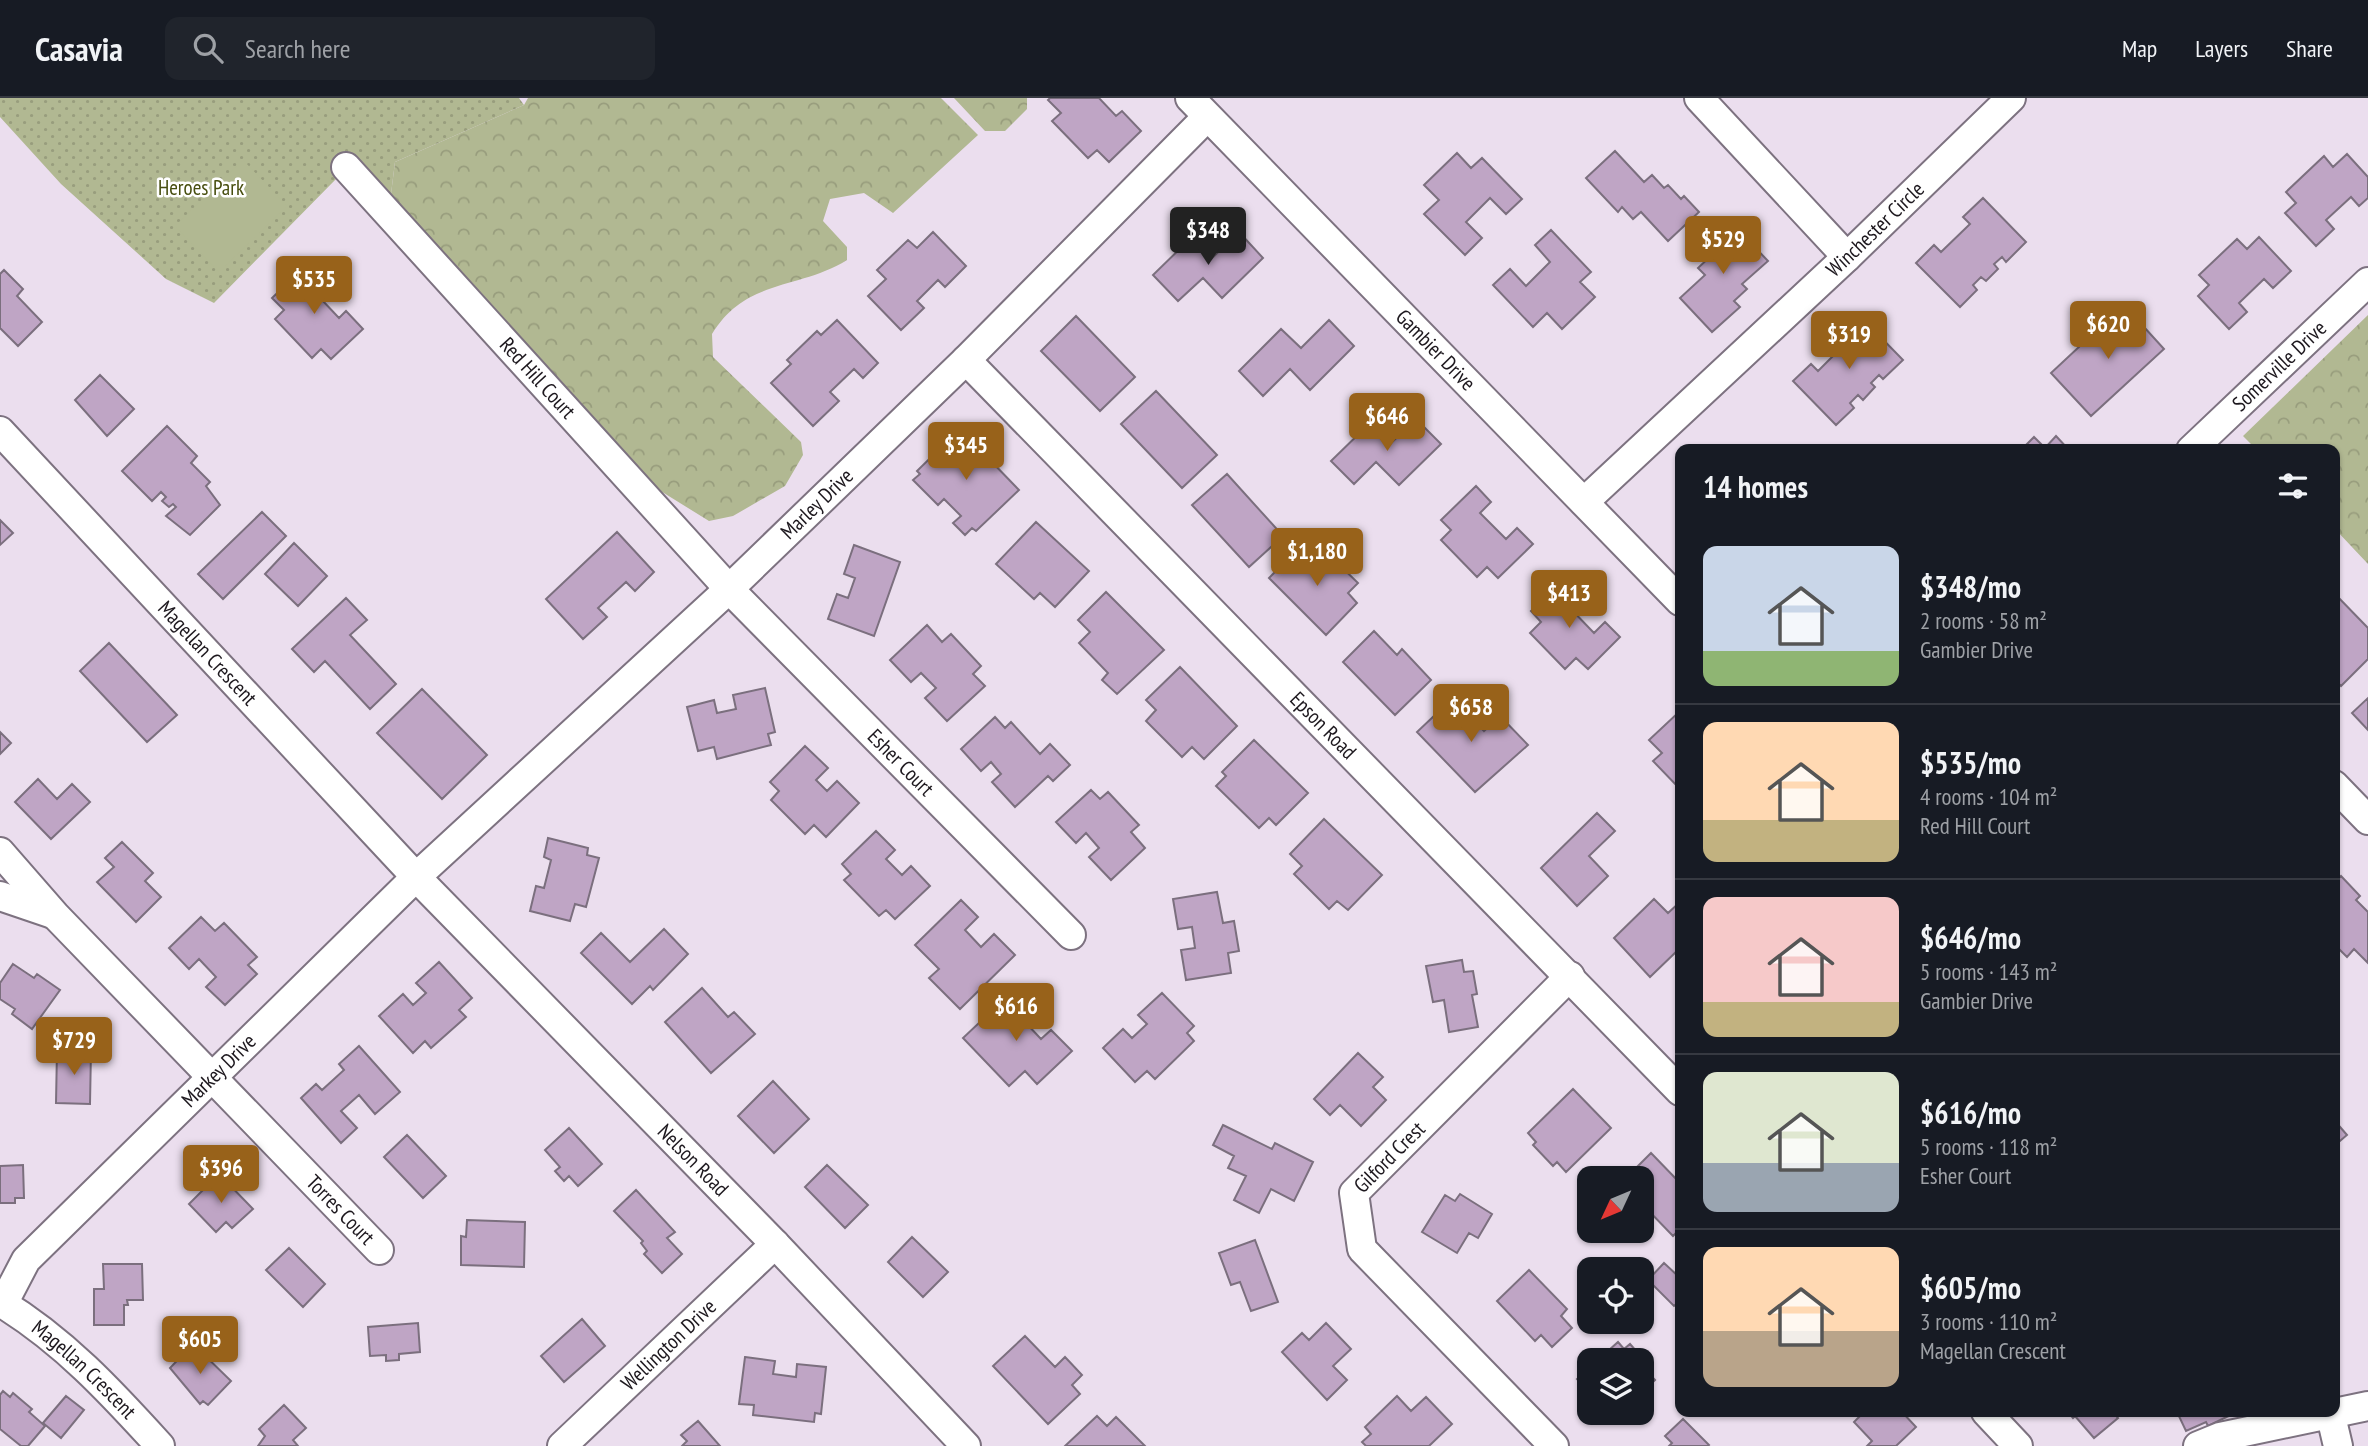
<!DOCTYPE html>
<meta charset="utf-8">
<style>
body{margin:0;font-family:"PT Sans Narrow",sans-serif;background:#20242c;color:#f1f3f6;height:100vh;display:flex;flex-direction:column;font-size:26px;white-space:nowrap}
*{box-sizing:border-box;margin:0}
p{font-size:23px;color:#9ea1a6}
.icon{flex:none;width:38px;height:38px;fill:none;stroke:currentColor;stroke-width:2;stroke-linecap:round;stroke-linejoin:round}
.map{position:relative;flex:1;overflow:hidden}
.side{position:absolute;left:1675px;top:346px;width:665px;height:973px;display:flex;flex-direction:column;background:#171b24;border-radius:14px;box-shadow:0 2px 5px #0004}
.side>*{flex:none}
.needle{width:46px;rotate:226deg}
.buttons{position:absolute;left:1577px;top:1068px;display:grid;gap:14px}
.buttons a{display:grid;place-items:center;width:77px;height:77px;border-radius:14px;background:#171b24;box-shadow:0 2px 5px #0004;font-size:35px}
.price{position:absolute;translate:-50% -60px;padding:0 16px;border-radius:7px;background:#98621a;color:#fff;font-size:23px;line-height:46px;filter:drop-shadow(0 2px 4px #0008)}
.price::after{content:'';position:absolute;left:50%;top:42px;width:21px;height:16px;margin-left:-10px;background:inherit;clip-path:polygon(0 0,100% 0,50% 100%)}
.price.active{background:#222;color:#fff}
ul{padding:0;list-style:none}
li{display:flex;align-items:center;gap:21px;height:175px;padding:0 28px}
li+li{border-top:2px solid #363941}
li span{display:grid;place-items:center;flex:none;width:196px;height:140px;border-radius:14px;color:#555}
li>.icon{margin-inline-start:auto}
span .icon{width:84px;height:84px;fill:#fffc;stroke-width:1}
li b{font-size:30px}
h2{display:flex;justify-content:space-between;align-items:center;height:84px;padding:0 28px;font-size:30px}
header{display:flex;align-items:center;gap:42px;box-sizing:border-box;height:98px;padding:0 35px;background:#171b24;border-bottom:2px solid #363941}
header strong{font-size:33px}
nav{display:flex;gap:38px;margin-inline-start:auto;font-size:24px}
.search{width:490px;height:63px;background:#20242c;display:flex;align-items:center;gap:18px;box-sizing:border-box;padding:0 24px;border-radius:14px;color:#9ea1a6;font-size:26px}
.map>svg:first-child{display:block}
.forest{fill:url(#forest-crowns)}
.park{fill:url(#park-dots)}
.pitch{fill:#b1b892}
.building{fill:#bfa5c5;stroke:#7b6f7e;stroke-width:2}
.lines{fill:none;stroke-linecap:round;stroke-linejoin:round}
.minor-casing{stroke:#7d7280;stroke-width:32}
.minor{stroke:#fff;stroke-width:28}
.labels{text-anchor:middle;stroke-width:5;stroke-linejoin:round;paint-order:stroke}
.park-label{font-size:21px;fill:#474e0f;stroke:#fff}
.street-label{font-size:21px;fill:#1d181e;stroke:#fff}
</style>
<header>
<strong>Casavia</strong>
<div class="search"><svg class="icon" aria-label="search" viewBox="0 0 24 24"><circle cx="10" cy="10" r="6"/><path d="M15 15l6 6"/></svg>Search here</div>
<nav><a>Map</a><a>Layers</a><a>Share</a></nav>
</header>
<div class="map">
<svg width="2368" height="1348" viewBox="0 0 2368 1348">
<defs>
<pattern id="forest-crowns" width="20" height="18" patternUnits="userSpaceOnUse" patternTransform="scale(1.75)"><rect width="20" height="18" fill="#b1b892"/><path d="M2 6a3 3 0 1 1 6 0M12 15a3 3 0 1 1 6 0" fill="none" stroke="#989d7d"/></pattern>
<pattern id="park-dots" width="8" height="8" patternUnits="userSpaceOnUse" patternTransform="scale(1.75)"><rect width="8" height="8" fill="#b1b892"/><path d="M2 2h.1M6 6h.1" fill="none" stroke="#989d7d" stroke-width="1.8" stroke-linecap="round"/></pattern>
</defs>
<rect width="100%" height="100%" fill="#ebdeee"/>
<path class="forest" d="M528,0H941L978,37L893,115L864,95L830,101L823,123L847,149V162C799,192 746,180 712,236L713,259L801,344L803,357L785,388L733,418L709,423L659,392L411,126L389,112L395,64L524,7Z
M954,0H1027V11L1005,33H985Z
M2368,217V466L2335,431L2334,352H2257L2243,338Z"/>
<path class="park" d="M0,0H519L524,7L395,64L389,112L337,80L214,205L166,181L61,86L0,19Z"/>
<path class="pitch" d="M243,62L287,108L219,174L175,128Z"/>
<path class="building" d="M1050,0H1099L1116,18L1122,13L1141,33L1109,64L1097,52L1088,60L1052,23L1061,15L1048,2Z
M1615,53L1644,84L1652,77L1664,90L1668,87L1681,101L1684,98L1699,114L1668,143L1641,114L1633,121L1622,109L1618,114L1586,80Z
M1457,55L1471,70L1482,60L1522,101L1506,116L1490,100L1466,124L1482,140L1465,157L1424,116L1439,102L1424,87Z
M2347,56L2368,79V100L2359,108L2351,99L2326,122L2334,131L2316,148L2285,115L2296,105L2286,94L2324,58L2333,69Z
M1983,100L2026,144L2006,164L2002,159L1994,166L1998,171L1986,183L1981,179L1973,187L1977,192L1960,209L1916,165L1934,147L1941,154L1970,126L1963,119Z
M1729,122L1768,163L1742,186L1747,191L1734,203L1740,209L1712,234L1680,200L1705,177L1698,170L1713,156L1704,146Z
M1551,132L1591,174L1580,184L1595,199L1562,231L1547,215L1533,229L1493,187L1510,171L1526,188L1550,164L1535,147Z
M933,134L966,168L945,189L938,182L917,203L924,210L901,232L868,198L886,181L877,172L908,142L917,150Z
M1239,134L1263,160L1222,200L1203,180L1178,203L1153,177L1191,140L1211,161Z
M2259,139L2291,173L2273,190L2264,181L2239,205L2247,214L2229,231L2198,198L2209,187L2199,177L2237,141L2247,151Z
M308,166L332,190L321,201L339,220L346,213L363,231L331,261L321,251L312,260L275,221L284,212L272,200Z
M4,172L23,191L17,198L42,224L18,248L0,230V176Z
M2124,207L2164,251L2091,318L2051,275Z
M1076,218L1135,279L1100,313L1041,253Z
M1860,218L1903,262L1883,281L1879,277L1871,285L1875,289L1863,302L1858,297L1850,305L1854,310L1836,327L1793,283L1811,266L1818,273L1847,244L1840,237Z
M837,222L878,265L863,280L854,271L830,294L839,303L813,328L771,285L791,266L787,262L817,233L821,237Z
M1329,222L1354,248L1310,292L1290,271L1263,298L1239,273L1281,231L1301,250Z
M100,277L134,311L107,338L75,302Z
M1156,293L1217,357L1182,390L1121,326Z
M1416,321L1441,346L1399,387L1376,364L1354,386L1331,363L1368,327L1388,348Z
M167,328L197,358L191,365L210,384L206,388L220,407L190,437L166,418L176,409L173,406L169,409L162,403L166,399L161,394L152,403L122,373Z
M960,331L1019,392L976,433L972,430L965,437L953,425L961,418L944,401L938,407L913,382L920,376L917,373Z
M2056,338L2069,352H2021L2034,339L2045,350Z
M1227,376L1283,438L1249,469L1192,407Z
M1476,388L1491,404L1480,415L1506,441L1517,430L1533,446L1498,480L1487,469L1477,479L1441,442L1451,432L1441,422Z
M262,414L286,438L223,501L198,476Z
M0,422L13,435L0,447Z
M1036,424L1089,473L1055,509L1040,495L1034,501L996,466Z
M617,434L654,474L635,493L626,484L598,510L607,519L583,541L546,501Z
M294,445L327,478L298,508L265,476Z
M854,447L900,464L874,538L828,521L837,496L848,500L855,480L844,476Z
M1300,449L1315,463L1325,453L1358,485L1348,495L1357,505L1326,537L1269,480Z
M1564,481L1578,496L1567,507L1594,535L1605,524L1620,539L1588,571L1576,560L1565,571L1530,535L1541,524L1531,513Z
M1106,494L1164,552L1117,596L1102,582L1108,575L1079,545L1090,534L1078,522Z
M2334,495L2368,530V561L2341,588L2334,581Z
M346,500L367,522L350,537L396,586L370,611L325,563L314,574L292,551Z
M927,527L942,544L951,536L981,568L973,576L985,588L947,623L925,600L936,590L921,575L911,584L890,562Z
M1374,533L1397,557L1402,551L1431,582L1395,617L1343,564Z
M109,545L177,617L147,644L80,573Z
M1180,569L1237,628L1204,661L1192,649L1182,659L1146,623L1156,612L1146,602Z
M765,590L775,634L768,636L771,647L717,661L714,649L698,653L687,609L714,602L717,615L736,611L733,597Z
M422,591L487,657L442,701L377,635Z
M1453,600L1484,633L1500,618L1528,647L1475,694L1417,634Z
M2368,600V632L2352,615Z
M1680,613V691L1653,663L1662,655L1649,642Z
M995,619L1005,630L1011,624L1040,656L1050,646L1070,667L1053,683L1048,678L1015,709L992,684L1001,676L991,664L981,673L961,651Z
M0,634L11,645L0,656Z
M1254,642L1308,695L1276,727L1269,720L1259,730L1216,688L1226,678L1222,674Z
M805,648L828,670L816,682L827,693L837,683L859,705L826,739L814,727L805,736L771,702L779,693L770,684Z
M38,681L57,701L72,686L90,704L51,741L15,704Z
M1091,692L1100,701L1108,694L1139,727L1131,734L1145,750L1111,782L1089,759L1099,750L1086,735L1076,745L1056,724Z
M1597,715L1615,733L1589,758L1608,778L1577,808L1541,770Z
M1324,721L1382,777L1348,812L1337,803L1329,811L1294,776L1302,768L1290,756Z
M876,733L895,752L886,761L902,777L911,768L930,788L895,821L886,812L879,818L844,782L851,776L842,766Z
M548,740L588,750L587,757L599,760L586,809L575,806L570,823L530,813L536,788L544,790L551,762L544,759Z
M122,744L153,775L145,783L161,799L136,824L97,784L114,769L105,760Z
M2341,778L2360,798L2356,802L2368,814V865L2354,851L2347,859L2334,846V785Z
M1217,794L1223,825L1234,823L1239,853L1228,855L1231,875L1186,882L1181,852L1195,850L1192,829L1178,831L1173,801Z
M1654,801L1668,815L1680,804V850L1650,879L1614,840Z
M961,802L978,819L965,832L981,849L994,836L1015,857L960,911L929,880L939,871L915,847Z
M201,819L215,833L224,825L257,859L248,867L257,876L225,907L206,889L216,879L199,861L189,871L169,850Z
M664,831L688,856L653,892L650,888L632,906L581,855L601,835L630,864Z
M1462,862L1464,874L1473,873L1477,896L1472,897L1478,929L1449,934L1444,902L1433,904L1426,868Z
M439,864L472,900L459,912L466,919L431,950L425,943L413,955L379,918L403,896L413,907L426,895L416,885Z
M13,866L34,880L37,876L60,892L32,931L12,916L15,911L0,901V885Z
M702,890L728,919L734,914L755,936L711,975L665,924Z
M1014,892L1034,913L1024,923L1041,941L1051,932L1072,953L1037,986L1025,973L1009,988L963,940Z
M1162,895L1194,928L1187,935L1194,943L1155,981L1147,973L1135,984L1103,950L1123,931L1132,940L1147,926L1138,917Z
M359,948L400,994L375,1016L359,997L341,1013L357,1030L341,1045L301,1000L316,986L322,992L344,972L339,966Z
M57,952H91L90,1006L56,1005Z
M1358,955L1383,979L1373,989L1386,1002L1361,1028L1340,1007L1330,1017L1314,1001Z
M773,983L809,1021L774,1055L738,1018Z
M1573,991L1611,1030L1566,1074L1557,1064L1553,1068L1533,1047L1536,1044L1528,1035Z
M2334,1022L2347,1037L2334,1048Z
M1223,1027L1272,1051L1275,1045L1313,1064L1294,1103L1271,1091L1259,1115L1234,1102L1246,1078L1228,1070L1234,1058L1213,1047Z
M569,1030L602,1066L578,1088L569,1078L564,1083L555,1073L560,1069L545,1052Z
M407,1037L446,1078L423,1100L384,1059Z
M1651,1055L1680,1085V1131L1673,1138L1642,1106L1649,1097L1642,1089V1080L1629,1077Z
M23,1067L24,1100H15V1105H0V1068Z
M827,1067L868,1107L845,1130L805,1089Z
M219,1076L253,1111L232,1130L226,1124L216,1134L189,1106Z
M636,1092L675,1134L667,1140L682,1156L662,1175L644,1156L647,1153L641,1145L643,1143L614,1113Z
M1460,1096L1492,1116L1478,1140L1469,1135L1457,1155L1422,1134L1445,1097L1455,1103Z
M467,1122L525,1124L524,1169L461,1167V1138L466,1139Z
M912,1139L948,1174L923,1199L888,1164Z
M1255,1142L1278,1204L1251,1213L1240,1184L1231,1187L1219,1155Z
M289,1150L325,1186L303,1209L266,1172Z
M1664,1165L1678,1178L1680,1176V1203L1674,1208L1648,1182Z
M103,1166H142L143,1202H127L128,1207H124V1227H94V1191H104Z
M1529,1172L1567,1211L1561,1218L1572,1230L1552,1249L1541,1237L1535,1243L1497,1203Z
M582,1221L605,1248L564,1284L541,1258Z
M418,1225L420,1254L399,1256V1262L386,1263V1257L370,1258L368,1229Z
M1326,1225L1351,1251L1333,1268L1347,1282L1327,1302L1282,1254L1302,1235L1309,1242Z
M1025,1238L1055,1269L1065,1259L1082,1277L1072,1287L1080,1296L1048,1326L993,1268Z
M1618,1244L1624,1251L1630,1246L1644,1262L1642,1264V1262H1598Z
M193,1246L231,1283L208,1307L203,1303L200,1306L170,1270Z
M745,1259L775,1263L773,1276L796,1279L797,1266L826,1269L821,1316L815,1315L814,1324L753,1317L754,1307L739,1306Z
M1642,1268L1655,1282L1642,1295Z
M1589,1270V1294L1577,1281Z
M3,1293L10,1299L13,1295L32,1311L29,1314L45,1328L28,1348H21L0,1331V1297Z
M66,1298L84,1312L61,1340L43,1325Z
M1397,1298L1411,1313L1426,1299L1452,1326L1429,1348H1366L1362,1344L1371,1336L1365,1329Z
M284,1307L306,1330L293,1342L298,1348H258L265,1338L259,1331Z
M1864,1314H1902L1916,1329L1896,1348H1867L1872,1343L1854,1324Z
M2068,1314H2113L2118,1320L2094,1340L2075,1318L2073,1320Z
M2177,1314H2237L2208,1328L2206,1324L2186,1333Z
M1097,1318L1107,1328L1116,1319L1145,1348H1065Z
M1683,1321L1709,1347L1708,1348H1669L1672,1345L1665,1338Z
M698,1323L720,1348H682L687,1343L681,1337Z"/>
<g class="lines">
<g class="minor-casing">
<g id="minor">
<path id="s1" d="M1190,0L1680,503"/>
<path d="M1699,0L1847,159"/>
<path id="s2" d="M346,69L729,491L1071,837"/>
<path id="s3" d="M966,262L1680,993"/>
<path id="s4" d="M0,333L416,779L775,1146L966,1348"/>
<path id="s5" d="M2191,352L2368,184"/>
<path id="s6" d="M1584,404L1847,159L2011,0"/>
<path d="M2334,687L2368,722"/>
<path id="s7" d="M0,754L55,817L379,1152"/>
<path d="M0,798L53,816"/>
<path id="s8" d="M0,1204C63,1242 111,1294 160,1348"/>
<path id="s9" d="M3,1206L26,1162L416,779L729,491L966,262L1207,19"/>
<path d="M1986,1314L2018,1348"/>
<path d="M2330,1314L2338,1348"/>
<path id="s10" d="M562,1348L775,1146"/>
<path id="s11" d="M1554,1348L1362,1151L1354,1095L1570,878"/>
<path d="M2198,1348L2220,1339L2368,1308"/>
</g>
</g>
<use href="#minor" class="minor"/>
</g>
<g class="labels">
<g class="park-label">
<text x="201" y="97">Heroes Park</text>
</g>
<g class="street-label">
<text dy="7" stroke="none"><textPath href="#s6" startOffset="399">Winchester Circle</textPath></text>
<text dy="7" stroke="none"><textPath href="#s1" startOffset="352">Gambier Drive</textPath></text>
<text dy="7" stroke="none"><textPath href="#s5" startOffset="122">Somerville Drive</textPath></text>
<text dy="7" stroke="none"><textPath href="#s2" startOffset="285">Red Hill Court</textPath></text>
<text dy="7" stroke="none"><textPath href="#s9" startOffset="1144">Marley Drive</textPath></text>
<text dy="7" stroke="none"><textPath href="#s4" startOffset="304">Magellan Crescent</textPath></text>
<text dy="7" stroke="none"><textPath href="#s3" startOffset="511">Epson Road</textPath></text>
<text dy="7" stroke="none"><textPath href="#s2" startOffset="814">Esher Court</textPath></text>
<text dy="7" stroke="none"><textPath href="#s9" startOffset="320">Markey Drive</textPath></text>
<text dy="7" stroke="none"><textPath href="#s11" startOffset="382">Gilford Crest</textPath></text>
<text dy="7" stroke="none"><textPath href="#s4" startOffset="1006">Nelson Road</textPath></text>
<text dy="7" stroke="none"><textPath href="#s7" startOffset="494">Torres Court</textPath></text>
<text dy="7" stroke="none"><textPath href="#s10" startOffset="147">Wellington Drive</textPath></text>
<text dy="7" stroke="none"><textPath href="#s8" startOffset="108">Magellan Crescent</textPath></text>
</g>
</g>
</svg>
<div class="buttons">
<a><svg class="needle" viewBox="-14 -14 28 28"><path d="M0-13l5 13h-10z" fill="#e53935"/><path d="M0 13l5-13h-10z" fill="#9ea1a6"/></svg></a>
<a><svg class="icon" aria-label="locate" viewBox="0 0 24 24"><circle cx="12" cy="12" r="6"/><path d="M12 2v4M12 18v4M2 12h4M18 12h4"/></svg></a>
<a><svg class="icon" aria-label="layers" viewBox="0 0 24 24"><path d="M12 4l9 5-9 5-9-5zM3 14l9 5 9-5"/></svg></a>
</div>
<b class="price active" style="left:1208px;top:169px">$348</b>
<b class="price" style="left:1723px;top:178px">$529</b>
<b class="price" style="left:314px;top:218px">$535</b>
<b class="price" style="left:2108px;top:263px">$620</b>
<b class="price" style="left:1849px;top:273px">$319</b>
<b class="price" style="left:1387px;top:355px">$646</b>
<b class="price" style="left:966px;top:384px">$345</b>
<b class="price" style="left:1317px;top:490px">$1,180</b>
<b class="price" style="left:1569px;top:532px">$413</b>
<b class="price" style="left:1471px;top:646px">$658</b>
<b class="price" style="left:1016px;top:945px">$616</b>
<b class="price" style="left:74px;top:979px">$729</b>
<b class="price" style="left:221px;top:1107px">$396</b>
<b class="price" style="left:200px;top:1278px">$605</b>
<section class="side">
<h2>14 homes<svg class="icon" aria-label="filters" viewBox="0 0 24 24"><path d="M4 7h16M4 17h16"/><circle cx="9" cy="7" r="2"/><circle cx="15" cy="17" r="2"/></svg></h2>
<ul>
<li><span style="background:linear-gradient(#c9d6e8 75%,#8fb573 0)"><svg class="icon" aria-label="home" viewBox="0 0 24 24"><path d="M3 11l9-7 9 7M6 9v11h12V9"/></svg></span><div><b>$348/mo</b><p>2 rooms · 58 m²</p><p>Gambier Drive</p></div></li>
<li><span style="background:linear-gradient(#ffd9b3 70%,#c2b280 0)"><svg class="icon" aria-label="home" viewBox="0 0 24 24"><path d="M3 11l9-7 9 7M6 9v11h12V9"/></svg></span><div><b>$535/mo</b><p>4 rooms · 104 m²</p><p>Red Hill Court</p></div></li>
<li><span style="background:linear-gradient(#f6c9c9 75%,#c2b280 0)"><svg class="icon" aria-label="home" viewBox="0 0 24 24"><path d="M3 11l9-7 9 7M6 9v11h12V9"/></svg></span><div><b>$646/mo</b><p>5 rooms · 143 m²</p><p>Gambier Drive</p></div></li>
<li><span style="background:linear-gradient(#dfe7d0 65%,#9aa5b1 0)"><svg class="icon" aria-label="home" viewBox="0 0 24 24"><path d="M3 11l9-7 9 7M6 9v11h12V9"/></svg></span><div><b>$616/mo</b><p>5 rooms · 118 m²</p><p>Esher Court</p></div></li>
<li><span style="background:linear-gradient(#ffd9b3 60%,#b9a48a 0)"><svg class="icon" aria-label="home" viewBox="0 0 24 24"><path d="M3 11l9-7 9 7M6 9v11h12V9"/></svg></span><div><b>$605/mo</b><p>3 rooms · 110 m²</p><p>Magellan Crescent</p></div></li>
</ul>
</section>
</div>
